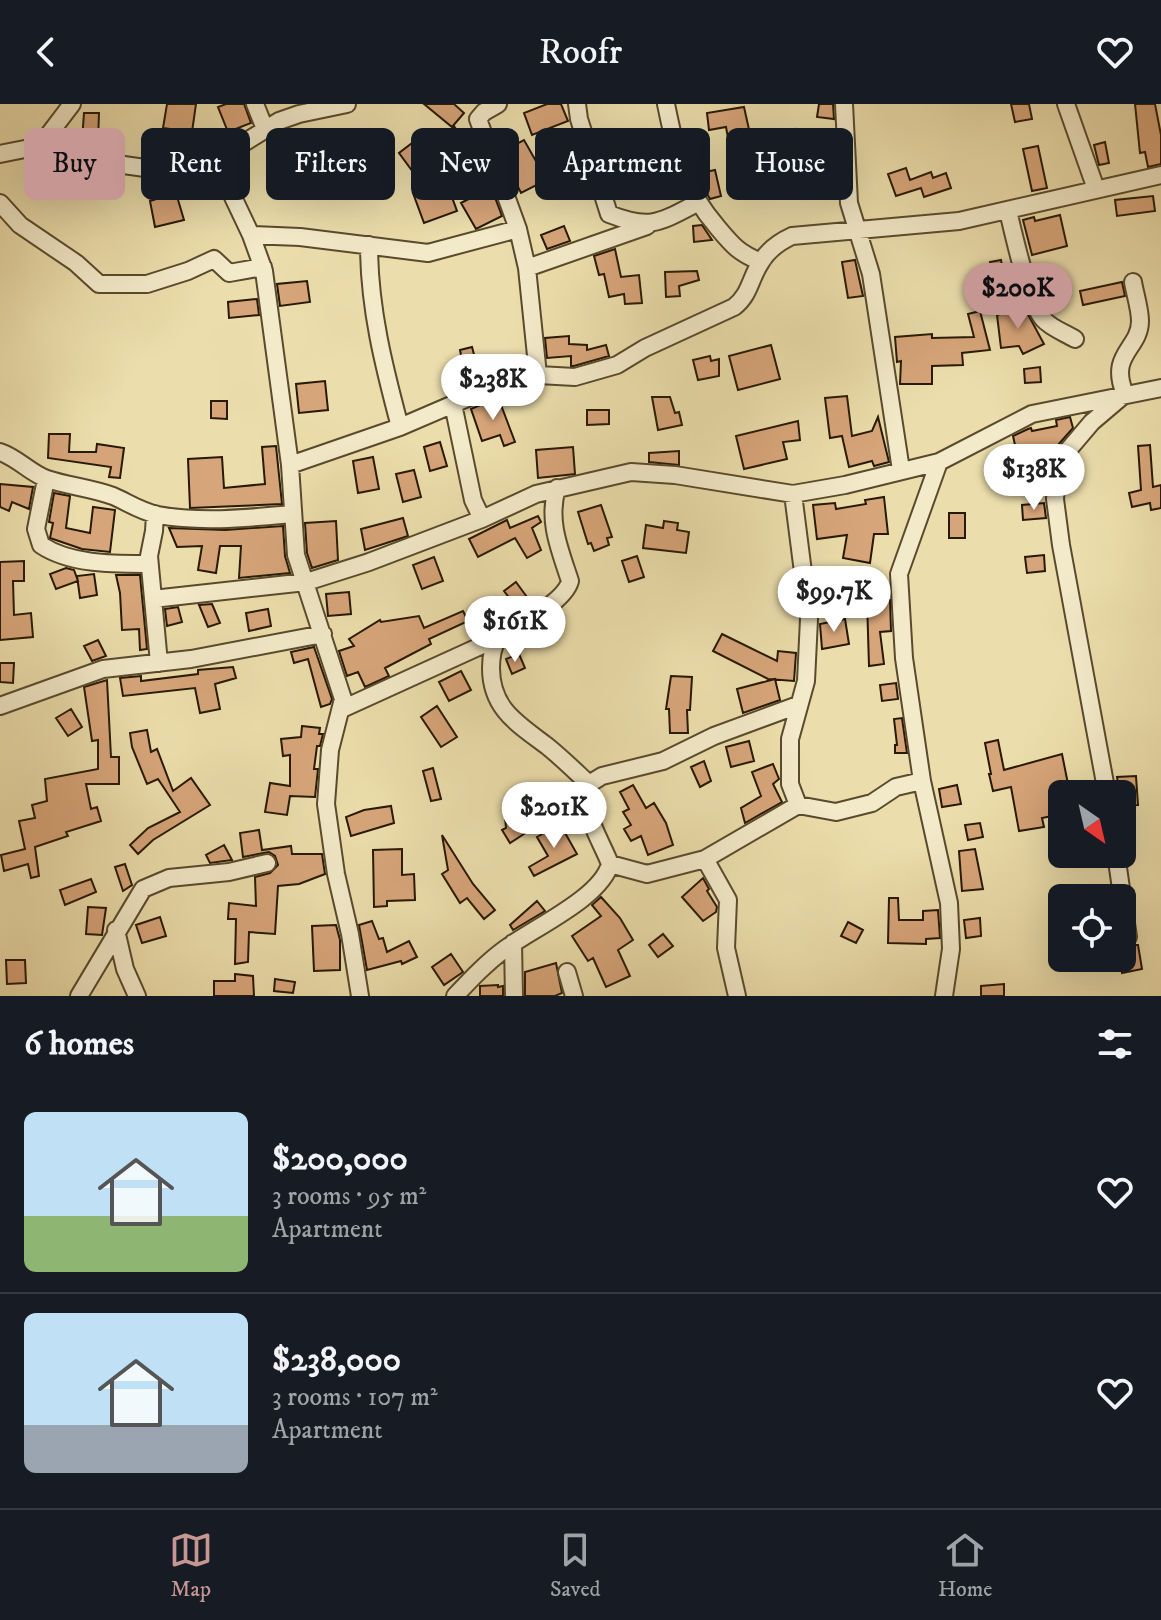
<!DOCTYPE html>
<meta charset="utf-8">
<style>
body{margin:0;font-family:"IM FELL DW Pica",serif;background:#242831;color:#f1f3f6;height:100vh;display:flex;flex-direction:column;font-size:30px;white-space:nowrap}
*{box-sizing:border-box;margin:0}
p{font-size:26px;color:#9ea1a6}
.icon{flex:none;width:44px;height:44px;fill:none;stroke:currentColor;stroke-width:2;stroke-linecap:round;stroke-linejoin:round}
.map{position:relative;height:892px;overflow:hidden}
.drawer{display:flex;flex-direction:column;background:#171b24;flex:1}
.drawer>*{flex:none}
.guide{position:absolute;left:24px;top:24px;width:1114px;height:72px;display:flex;gap:16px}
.needle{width:52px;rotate:146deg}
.tools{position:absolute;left:1048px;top:676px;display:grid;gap:16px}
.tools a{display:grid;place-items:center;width:88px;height:88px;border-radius:12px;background:#171b24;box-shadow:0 8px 32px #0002;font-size:40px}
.price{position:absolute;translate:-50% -68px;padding:0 18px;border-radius:28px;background:#fff;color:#222;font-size:26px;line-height:52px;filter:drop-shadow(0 2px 4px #0008)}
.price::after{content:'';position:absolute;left:50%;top:48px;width:24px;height:18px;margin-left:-12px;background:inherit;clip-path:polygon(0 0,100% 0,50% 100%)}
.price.active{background:#c59692;color:#111}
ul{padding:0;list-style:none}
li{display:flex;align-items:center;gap:24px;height:200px;padding:0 24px}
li+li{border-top:2px solid #363941}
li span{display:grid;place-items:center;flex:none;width:224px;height:160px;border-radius:12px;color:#555}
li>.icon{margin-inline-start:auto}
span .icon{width:96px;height:96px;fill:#fffc;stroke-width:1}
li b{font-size:34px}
h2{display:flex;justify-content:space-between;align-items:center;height:96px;padding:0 24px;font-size:34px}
.tag{padding:0 28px;border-radius:12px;background:#171b24;box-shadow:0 8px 32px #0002;font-size:28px;line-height:72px}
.tag.active{background:#c59692;color:#111}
header{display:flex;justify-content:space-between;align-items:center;height:104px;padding:0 24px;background:#171b24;font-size:36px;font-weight:600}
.menu{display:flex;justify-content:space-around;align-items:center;height:112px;border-top:2px solid #363941;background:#171b24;font-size:22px;color:#9ea1a6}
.menu a{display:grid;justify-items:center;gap:4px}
.menu .active{color:#c59692}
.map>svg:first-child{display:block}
.building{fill:#d7a57a;stroke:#281903;stroke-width:2}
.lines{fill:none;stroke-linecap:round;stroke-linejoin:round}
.minor-casing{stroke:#594a2d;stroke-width:20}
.minor{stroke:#f3eac9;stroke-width:16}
</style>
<header><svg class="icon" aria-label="back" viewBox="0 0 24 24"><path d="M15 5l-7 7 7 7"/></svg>Roofr<svg class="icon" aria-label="heart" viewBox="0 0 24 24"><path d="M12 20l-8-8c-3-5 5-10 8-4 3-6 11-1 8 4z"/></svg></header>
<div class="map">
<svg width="1161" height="892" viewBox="0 0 1161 892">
<rect width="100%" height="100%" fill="#ecdeac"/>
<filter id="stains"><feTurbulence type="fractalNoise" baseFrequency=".0025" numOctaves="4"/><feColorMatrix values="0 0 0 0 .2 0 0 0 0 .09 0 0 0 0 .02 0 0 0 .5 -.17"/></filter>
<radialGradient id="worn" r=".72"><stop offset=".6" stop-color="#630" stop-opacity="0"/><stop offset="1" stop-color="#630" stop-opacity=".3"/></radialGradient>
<path class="building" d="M167,0H196L192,28L163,24Z
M226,0H244L251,19L228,28L218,3Z
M424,0H454L464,9L452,23Z
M547,0H561L568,17L532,31L524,9Z
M819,0H833L834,15L817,13Z
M1011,0H1029L1032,15L1015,18Z
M1135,0H1155L1161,31V60L1148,63L1145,48L1140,49Z
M744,3L750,30L728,34L726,23L709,26L707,9Z
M84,9H99L98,37L82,36Z
M454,22L468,44L448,56L445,50L416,72L399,49L420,33L425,40Z
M796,25L809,27L810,46L795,45Z
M568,32L575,40L580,55L563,70L562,68L521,89L503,52L509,49L507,45L524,36L537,59Z
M1105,38L1109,59L1099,61L1094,41Z
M1038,42L1047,84L1032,87L1023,45Z
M835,46L836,66L814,72L797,69L800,55Z
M906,64L910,76L931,68L933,74L946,69L951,84L924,93L921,84L896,92L888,70Z
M715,66L721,92L710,95L696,70Z
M446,77L457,107L424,119L413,89Z
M491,83L502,112L476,125L461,99Z
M176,89L184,116L155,123L150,97Z
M1153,92L1155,107L1117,112L1115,96Z
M1060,111L1067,142L1032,151L1023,116L1034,113L1035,117Z
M702,121L712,136L694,138L693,122Z
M564,122L570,137L547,145L541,131Z
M615,145L621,173L639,171L642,199L625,200L624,190L609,193L604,170L599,171L594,152Z
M855,156L863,192L848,194L842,158Z
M1001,156L1003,168L1010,167L1012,178L993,180L990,158Z
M697,167L699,176L679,182L680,192L666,193L665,168Z
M307,177L310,198L280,202L277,180Z
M1122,178L1125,192L1083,201L1080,187Z
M257,195L259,211L229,214L228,198Z
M1024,203L1044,240L1023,250L1019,242L1001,244L997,211Z
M980,207L990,246L962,249L963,261L932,262V280H900L901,257L897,258L895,233L932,230V234L974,233L968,210Z
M569,232V240L587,241V246L606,241L609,252L574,262H571V252L547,254L545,234Z
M771,241L780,275L738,286L729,252Z
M472,243L476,258L463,262L460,246Z
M710,252L711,257L719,255V272L698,276L693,256Z
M1040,263L1041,278L1025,279L1024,265Z
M325,277L328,306L299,309L296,280Z
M847,292L852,332L872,327L878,313L889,358L874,362L872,357L849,363L842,332L830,334L825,294Z
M498,293L515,338L504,342L500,331L482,337L471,305Z
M652,293H670L675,309L679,308L682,321L658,326Z
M211,297H227V315L211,314Z
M587,306H609V320L587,321Z
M1070,313L1073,324L1058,341L1051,342L1054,346L1047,356L1046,368H1026V349L1017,350L1013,332L1028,325L1031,324L1032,327L1057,322L1056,316Z
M798,317L800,336L783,338L787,355L744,365L736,332Z
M49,330H70L69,348H96L97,340L124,344L120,374L109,373L111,363L48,354Z
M440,338L447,362L430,367L424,343Z
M1150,341L1153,383L1161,381V404L1151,406L1150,399L1132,403L1129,389L1141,386L1138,342Z
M276,342L282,400L190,404L188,355L222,353L224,384L265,380L262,343Z
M573,343L575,370L538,374L536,346Z
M679,347V361L649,358V349Z
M373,353L379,385L358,389L353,357Z
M414,366L421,393L403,398L396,370Z
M0,380L33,383L29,405L12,398L9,407L0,403Z
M54,389L70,392L66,424L90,429L93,403L115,406L110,448L82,445L50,434L53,419L49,418Z
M884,393L888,430H874L870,459L843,454L847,431L817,435L813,401L835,399L836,405L866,400L865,396Z
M1044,399L1046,414L1023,416L1022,401Z
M601,401L612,433L607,434L609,441L594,447L591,439L588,440L578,408Z
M949,409H965V434H949Z
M538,412L541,418L532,424L541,446L527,454L515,434L478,453L469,435L507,416L510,424Z
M403,414L408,432L365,446L361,425Z
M336,417L338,456L312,464L307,449L305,419Z
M664,417L678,419L677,426L689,428L686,449L643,444L646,421L663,424Z
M283,422L285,452L290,469L239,474L241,442H220L216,469L198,466L202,442L177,443L169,424L225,426Z
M1044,451L1045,467L1027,469L1025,453Z
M637,452L644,473L629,478L622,457Z
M434,453L443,477L422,485L413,461Z
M24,457V477H13L14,511L31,509L33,533L0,536V458Z
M66,464L74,466L78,477L56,485L50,470Z
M94,470L97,491L80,494L77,472Z
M116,471H140L147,545L140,546L139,525L122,526L120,489Z
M516,478L532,500L520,508L504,487Z
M349,488L351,510L328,512L326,490Z
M890,496L891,527L880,528L884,560L869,562L867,497Z
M212,500L220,519L208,523L199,501Z
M178,503L182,518L167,522L165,505Z
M268,505L271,522L249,527L246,509Z
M463,507L468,517L429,535L431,540L385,564L389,572L365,583L358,568L347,572L339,547L354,542L349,535L380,516L381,518L419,512L424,524Z
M845,515L849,540L822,545L820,520Z
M722,530L777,557L778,547L796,549L794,577L768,575L713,547Z
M98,536L106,552L92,557L84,542Z
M314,543L332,595L330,600L321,603L308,555L294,559L291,548Z
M519,550L525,564L512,570L506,555Z
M0,559H14L13,579L0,578Z
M233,563L236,574L215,580L220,605L200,609L195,584L123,592L120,574L141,572V577L198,570V566Z
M461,567L471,586L449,597L439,578Z
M671,572L692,573L690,606H687L688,629H670L669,605H666Z
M775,575L780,596L743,609L737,585Z
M107,576L111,653H119V680H86L91,705L97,703L101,717L66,728L68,732L35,743L39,772L31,774L28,760L4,767L1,751L25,745L19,717L35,714L32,701L47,697L45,675L98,665V636L92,637L84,583Z
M896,579L898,595L882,597L880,581Z
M437,602L457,633L441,643L421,613Z
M71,605L82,623L68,632L56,614Z
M902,614L907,649H895V641H897L894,615Z
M302,622L320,624L319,630H323L320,642H317L314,665H318L315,693L290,692L287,711L265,708L270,679L290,682V651L283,652L281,635L301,633Z
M147,626L151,648L157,645L173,687L191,674L210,701L153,736L138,750L130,741L148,724L180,708L158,675L147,680L132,643L130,629Z
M998,636L1004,666L1062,650L1070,690H1062V710L1042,714L1044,723L1019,727L1011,683L993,687L989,670H991L985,639Z
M749,637L754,657L731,663L726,643Z
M704,657L711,677L700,683L691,663Z
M773,660L779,675L773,680L782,698L745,719L741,704L761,692L752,668Z
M433,664L441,695L431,697L423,667Z
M1136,672L1138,701L1122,702L1117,673Z
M633,681L646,704L654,699L666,719L673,741L648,751L641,732L631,737L624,725L631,721L623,708L629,705L620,688Z
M957,681L961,700L942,703L939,685Z
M391,702L394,719L351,732L346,713L364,706Z
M514,708L527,728L510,739L502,726L506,724L505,713Z
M980,719L983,733L968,736L965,721Z
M560,720L577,750L534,772L529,763L548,752L537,733Z
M259,726L262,746L291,742L292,750H322L325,770L299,780L278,782L275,830L249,828L248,858L235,860L236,815H228L229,799L256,802L255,773L270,769L278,761L275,752L269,748L243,753L240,729Z
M442,731L473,780L495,806L484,815L467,794L460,799L442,770L448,766Z
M224,741L232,756L210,759L206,751Z
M402,745V771L414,770L415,796L387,797V802L374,803L373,746Z
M975,745L983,785L962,787L959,747Z
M125,760L132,781L123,787L115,763Z
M703,774L709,785L707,787L717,803L716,808L703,817L682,793Z
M91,775L96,788L65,801L60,786Z
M601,793L620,814L633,836L618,846L630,872L606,883L593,854L588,857L572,832L601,812L592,801Z
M889,794H898L899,816H923V807L938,806L940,834L926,835V840L888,839Z
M537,797L545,807L513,826L510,821Z
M88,803L106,804L102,831L86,830Z
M160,813L166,832L142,839L136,821Z
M980,814L981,832L966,834L964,816Z
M372,817L379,835L383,834L387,848L409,837L417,853L402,860L401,857L367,866L359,821Z
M848,818L863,826L856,839L841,832Z
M336,821L340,836V866L314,867L312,822Z
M663,830L673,842L658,853L649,841Z
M1135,841H1138L1142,865L1122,869L1119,854H1122V844Z
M451,850L463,868L444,881L432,863Z
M6,856H25L26,879L7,880Z
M556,859L562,889L555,892H525V868Z
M235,870L253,872L254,892H214V877H235Z
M275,875L295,878L293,889L274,887Z
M1004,880V892H981V882Z
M498,881V883L503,882V892H480V882Z"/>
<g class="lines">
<g class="minor-casing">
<path id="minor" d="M255,0L265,25
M498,0L484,8L478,15L518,125L527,164L538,271
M577,0L579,15L609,110C650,126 659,119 697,99
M666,0C677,53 682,82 718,124C733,142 739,149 761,158
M844,0L849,99L871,170L901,366
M1066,0L1096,85
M40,42L72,0
M0,50L40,42L74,54L145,64L192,58L210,60L224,74L251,131L264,167L290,361L296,451L343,595L330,646L326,700L336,770L350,830L360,892
M210,60L279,17L299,10L347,0
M0,99L20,121L76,159L99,180H147L188,167L214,155L229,169L263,163
M1008,107C1014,131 1028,198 1043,215C1051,224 1065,229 1075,235
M251,131L300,133L428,149L518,125
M369,141C369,204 384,263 400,323
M527,164L647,122
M453,300L473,396L482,415
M0,348C18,354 30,369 47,375C68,382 91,384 113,392C127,398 142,408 158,411C202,419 248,414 293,410
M939,358L899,470L904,554L922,677L949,799L951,845L944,892
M290,361L400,323L507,277L538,271L575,273L617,261L645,244L734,203C750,191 750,174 761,158C768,146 779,138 792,132L959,117L1161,71
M46,375L36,425L41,441C71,461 115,460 149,460
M557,384C547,417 560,446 570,477C565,498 517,522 498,534C492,544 491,553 491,564C491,605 518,620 547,642C562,654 575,667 589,680
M793,390L809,515L806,577L790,635V680L798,701
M155,410L154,427L149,452L159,559
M153,495L306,478L369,458L482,415L536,390L631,368L675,371L793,390L845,381L939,358L1032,310L1161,284
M0,602L103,565L191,555L323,530
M342,605L498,534
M1107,690L1061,441L1055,395L1058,358L1092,318L1125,290C1108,250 1140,245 1140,217C1140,205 1135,190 1133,178
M1116,750L1128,833
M705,755L728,796L726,844L737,892
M610,760L647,770L705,755L798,701L836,708L872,699L896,683L922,677
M116,826L125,865L137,892
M513,839L514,892
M567,868L574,892
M79,892L143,785L169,774L229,768L267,759
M455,892C471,875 486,859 505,845C533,824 601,794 610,760C602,738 578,703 589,680L602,672L663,657L714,632L798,601"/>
</g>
<use href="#minor" class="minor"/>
</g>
<rect width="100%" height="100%" filter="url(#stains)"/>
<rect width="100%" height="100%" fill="url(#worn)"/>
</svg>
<div class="tools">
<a><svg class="needle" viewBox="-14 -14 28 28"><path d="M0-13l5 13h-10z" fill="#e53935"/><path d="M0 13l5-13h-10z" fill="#9ea1a6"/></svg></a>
<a><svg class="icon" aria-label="locate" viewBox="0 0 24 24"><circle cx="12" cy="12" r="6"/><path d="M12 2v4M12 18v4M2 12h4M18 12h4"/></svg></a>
</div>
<b class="price active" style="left:1018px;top:227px">$200K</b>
<b class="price" style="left:493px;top:318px">$238K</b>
<b class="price" style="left:1034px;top:408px">$138K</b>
<b class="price" style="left:834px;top:530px">$99.7K</b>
<b class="price" style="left:515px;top:560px">$161K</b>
<b class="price" style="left:554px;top:746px">$201K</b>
<div class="guide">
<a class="tag active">Buy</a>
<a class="tag">Rent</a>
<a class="tag">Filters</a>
<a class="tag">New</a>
<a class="tag">Apartment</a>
<a class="tag">House</a>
</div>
</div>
<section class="drawer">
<h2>6 homes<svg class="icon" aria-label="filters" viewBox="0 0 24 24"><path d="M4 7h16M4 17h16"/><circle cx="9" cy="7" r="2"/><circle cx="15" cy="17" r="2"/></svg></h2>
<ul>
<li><span style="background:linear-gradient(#bfe0f5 65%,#8fb573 0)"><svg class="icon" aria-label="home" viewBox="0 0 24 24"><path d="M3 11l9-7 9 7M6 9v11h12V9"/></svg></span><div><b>$200,000</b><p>3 rooms · 95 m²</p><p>Apartment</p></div><svg class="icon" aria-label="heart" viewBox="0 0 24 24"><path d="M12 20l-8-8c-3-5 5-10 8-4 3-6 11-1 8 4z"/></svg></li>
<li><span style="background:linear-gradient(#bfe0f5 70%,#9aa5b1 0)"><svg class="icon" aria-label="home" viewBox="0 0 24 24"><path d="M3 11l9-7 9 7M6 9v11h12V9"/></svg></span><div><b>$238,000</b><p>3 rooms · 107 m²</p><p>Apartment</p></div><svg class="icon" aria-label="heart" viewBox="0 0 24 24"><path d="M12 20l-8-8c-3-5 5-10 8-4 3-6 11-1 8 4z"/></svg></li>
</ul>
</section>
<nav class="menu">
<a class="active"><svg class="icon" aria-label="map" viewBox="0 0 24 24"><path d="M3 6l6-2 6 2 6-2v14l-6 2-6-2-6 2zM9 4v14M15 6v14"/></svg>Map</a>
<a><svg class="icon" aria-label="saved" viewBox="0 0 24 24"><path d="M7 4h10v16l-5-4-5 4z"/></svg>Saved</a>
<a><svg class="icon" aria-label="home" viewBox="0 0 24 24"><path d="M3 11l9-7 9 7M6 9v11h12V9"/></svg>Home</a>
</nav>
